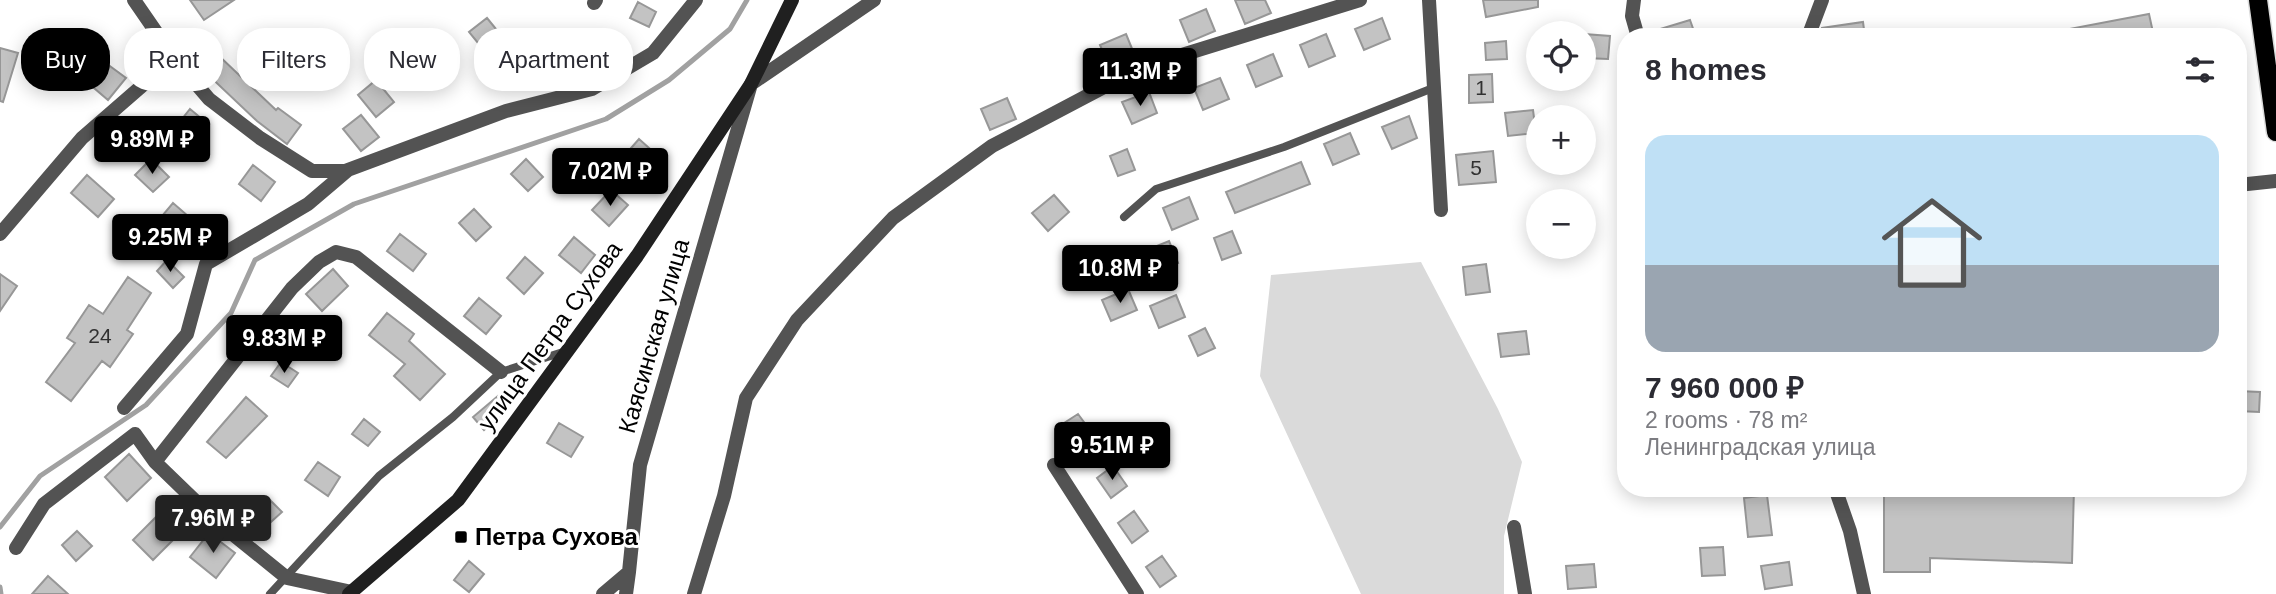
<!DOCTYPE html>
<meta charset="utf-8">
<style>
body{margin:0;font-family:Helvetica,sans-serif;background:#f7f7f7;color:#2b2b33;height:100vh;display:flex;flex-direction:column;font-size:26px;white-space:nowrap}
*{box-sizing:border-box;margin:0}
p{font-size:23px;color:#7c7c81}
.icon{flex:none;width:38px;height:38px;fill:none;stroke:currentColor;stroke-width:2;stroke-linecap:round;stroke-linejoin:round}
.map{position:relative;flex:1;overflow:hidden}
.details{position:absolute;left:1617px;top:28px;width:630px;height:469px;display:flex;flex-direction:column;background:#fff;border-radius:28px;box-shadow:0 4px 18px #0003}
.details>*{flex:none}
.hud{position:absolute;left:21px;top:28px;width:665px;height:63px;display:flex;gap:14px}
.tools{position:absolute;left:1526px;top:21px;display:grid;gap:14px}
.tools a{display:grid;place-items:center;width:70px;height:70px;border-radius:50%;background:#fff;box-shadow:0 4px 18px #0003;font-size:35px}
.price{position:absolute;translate:-50% -60px;padding:0 16px;border-radius:7px;background:#000;color:#fff;font-size:23px;line-height:46px;filter:drop-shadow(0 2px 4px #0008)}
.price::after{content:'';position:absolute;left:50%;top:42px;width:21px;height:16px;margin-left:-10px;background:inherit;clip-path:polygon(0 0,100% 0,50% 100%)}
.price.selected{background:#222;color:#fff}
ul{padding:0;list-style:none}
li{display:grid;align-content:center;gap:14px;height:371px;padding:0 28px}
li+li{border-top:2px solid #e1e1e2}
li span{display:grid;place-items:center;height:217px;border-radius:21px;color:#555}
li>.icon{margin-inline-start:auto}
span .icon{width:126px;height:126px;fill:#fffc;stroke-width:1}
li b{font-size:30px}
h2{display:flex;justify-content:space-between;align-items:center;height:84px;padding:0 28px;font-size:30px}
.chip{padding:0 24px;border-radius:28px;background:#fff;box-shadow:0 4px 18px #0003;font-size:24px;line-height:63px}
.chip.selected{background:#000;color:#fff}
.map>svg:first-child{display:block}
.green{fill:#dadada}
.lines{fill:none;stroke-linecap:round;stroke-linejoin:round}
.stream{stroke:#a1a1a1;stroke-width:5}
.building{fill:#c3c3c3;stroke:#979797;stroke-width:2}
.primary-casing{stroke:#dbdbdb;stroke-width:21}
.lane{stroke:#535353;stroke-width:8}
.street{stroke:#535353;stroke-width:14}
.secondary{stroke:#202020;stroke-width:14}
.primary{stroke:#000;stroke-width:18}
.poi-dot{fill:#000;stroke:#fff;stroke-width:2.5}
.labels{text-anchor:middle;stroke-width:6;stroke-linejoin:round;paint-order:stroke}
.number-label{font-size:21px;fill:#313131}
.street-label{font-size:24px;fill:#000;stroke:#fff}
.poi-label{font-size:24px;font-weight:bold;fill:#000;stroke:#fff;text-anchor:start}
</style>
<div class="map">
<svg width="2276" height="594" viewBox="0 0 2276 594">
<rect width="100%" height="100%" fill="#fff"/>
<path class="green" d="M1421,262L1498,409L1522,462L1504,536V594H1361L1260,376L1271,275Z"/>
<g class="lines">
<path class="stream" d="M0,527L40,476L146,405L231,313L255,260L354,204L606,119L669,80L730,29L747,0
M0,587L1,594"/>
</g>
<path class="building" d="M190,0H234L204,20Z
M1235,0H1265L1271,13L1245,24Z
M1483,0H1538V7L1486,17Z
M638,2L656,12L649,27L630,18Z
M1206,9L1215,31L1189,42L1180,20Z
M2149,14L2154,37H2064V30Z
M487,18L505,40L487,54L469,32Z
M1382,18L1390,39L1364,50L1355,29Z
M1690,20L1696,37H1647V33Z
M1863,22L1865,37H1819L1822,28Z
M303,30L315,50L298,60L286,40Z
M1126,34L1135,56L1109,66L1100,45Z
M1326,34L1335,56L1309,67L1300,45Z
M1584,34L1610,36L1608,59L1584,58Z
M1506,41L1507,59L1486,60L1485,43Z
M0,48L18,53L3,102L0,101Z
M570,50L576,73L549,81L542,58Z
M217,54L276,110L278,108L301,125L287,144L257,121L203,70Z
M1273,54L1282,76L1256,87L1247,65Z
M103,61L126,78L108,100L87,82Z
M1492,74L1493,102L1469,103V75Z
M1220,78L1229,99L1203,110L1194,88Z
M376,80L394,102L376,117L358,95Z
M1149,92L1157,113L1132,124L1122,102Z
M1007,98L1016,119L990,130L981,109Z
M190,109L209,125L197,140L178,124Z
M1533,110L1536,133L1508,136L1505,113Z
M361,115L379,137L361,151L343,129Z
M1409,116L1417,138L1392,149L1382,127Z
M1350,133L1359,154L1333,165L1324,144Z
M639,139L658,156L644,172L625,155Z
M1127,149L1135,170L1118,176L1110,156Z
M1493,151L1496,182L1459,185L1456,155Z
M151,159L169,177L153,192L135,175Z
M526,159L543,177L528,191L511,174Z
M1301,162L1310,184L1235,213L1226,192Z
M253,165L275,182L261,201L239,184Z
M87,175L114,199L98,217L71,193Z
M611,190L628,205L609,226L592,210Z
M1054,195L1069,212L1048,231L1032,213Z
M1189,197L1198,219L1172,230L1163,208Z
M173,203L188,216L177,228L162,216Z
M474,209L491,227L476,241L459,223Z
M1232,231L1241,253L1222,260L1214,238Z
M400,234L426,254L413,271L387,251Z
M574,237L595,255L581,273L559,255Z
M1169,241L1178,263L1152,273L1142,252Z
M525,257L543,273L524,294L507,278Z
M167,260L184,277L173,288L157,271Z
M1486,264L1490,292L1466,295L1463,267Z
M333,269L348,286L322,311L306,294Z
M0,274L17,286L0,311Z
M128,277L151,293L127,330L133,334L110,367L102,361L71,401L46,382L75,343L67,338L89,305L103,314Z
M1128,289L1137,310L1111,321L1102,300Z
M1176,295L1185,317L1159,328L1150,306Z
M479,298L501,316L486,334L464,316Z
M387,313L414,334L409,341L445,374L420,400L394,376L405,364L369,335Z
M1205,328L1215,348L1198,356L1189,336Z
M1526,331L1529,354L1501,357L1498,334Z
M281,362L298,373L288,387L271,376Z
M2238,391L2260,392L2259,412L2238,411Z
M498,396L508,409L484,430L473,417Z
M246,397L267,416L226,458L207,442Z
M1078,414L1092,433L1075,445L1061,425Z
M364,419L380,432L368,446L352,434Z
M559,423L583,437L571,457L547,443Z
M129,454L151,478L127,501L105,477Z
M318,462L340,477L328,496L305,480Z
M1113,466L1127,486L1111,498L1097,478Z
M1884,488H2074L2072,563L1930,558V572H1884Z
M1767,495L1772,535L1748,537L1744,498Z
M268,498L282,512L262,530L249,516Z
M1134,511L1148,531L1132,543L1118,523Z
M156,517L176,537L153,560L133,540Z
M77,531L92,546L76,561L62,545Z
M209,533L235,553L216,578L190,557Z
M1723,547L1725,575L1702,576L1700,548Z
M1162,556L1176,576L1160,587L1146,567Z
M469,561L484,574L469,592L454,580Z
M1789,562L1792,585L1765,589L1761,566Z
M1594,564L1596,587L1568,589L1566,566Z
M48,576L68,594H32Z"/>
<g class="lines">
<g class="primary-casing">
<path id="primary" d="M2258,0L2276,132"/>
</g>
<path class="lane" d="M1124,217L1156,189L1284,147L1433,88
M270,594L379,476L453,417L501,372L566,351"/>
<path class="street" d="M134,0L174,58L209,99L260,138L312,171H345L506,111L592,89L653,53L696,0
M1429,0L1441,210
M1634,0L1632,16L1638,37
M594,3L596,0
M1808,37L1822,0
M2238,185L2276,181
M0,234L82,138L174,58
M124,408L187,334L206,264L308,204L348,170
M155,462L292,288L319,262L336,252L356,257L501,372
M1054,465L1137,594
M1835,488L1850,531L1864,594
M1514,527L1525,594
M16,548L44,504L135,434L155,462L214,519L287,578L352,592
M603,594L629,572L640,465L751,84L874,0
M626,594L629,572
M694,594L724,496L746,398L797,320L893,218L992,146L1140,68L1360,0"/>
<path class="secondary" d="M349,594L458,500L637,256L751,84L792,0"/>
<use href="#primary" class="primary"/>
</g>
<rect class="poi-dot" x="454" y="530" width="14" height="14" rx="3.5"/>
<g class="labels">
<g class="number-label">
<text x="1481" y="95">1</text>
<text x="1476" y="175">5</text>
<text x="100" y="343">24</text>
</g>
<g class="street-label">
<text transform="translate(550 336) rotate(-54)" y="8">улица Петра Сухова</text>
<text transform="translate(654 336) rotate(-74)" y="8">Каясинская улица</text>
</g>
<g class="poi-label">
<text x="475" y="545">Петра Сухова</text>
</g>
</g>
</svg>
<div class="tools">
<a><svg class="icon" aria-label="locate" viewBox="0 0 24 24"><circle cx="12" cy="12" r="6"/><path d="M12 2v4M12 18v4M2 12h4M18 12h4"/></svg></a>
<a>+</a>
<a>−</a>
</div>
<b class="price" style="left:1140px;top:108px">11.3M ₽</b>
<b class="price" style="left:152px;top:176px">9.89M ₽</b>
<b class="price" style="left:610px;top:208px">7.02M ₽</b>
<b class="price" style="left:170px;top:274px">9.25M ₽</b>
<b class="price" style="left:1120px;top:305px">10.8M ₽</b>
<b class="price" style="left:284px;top:375px">9.83M ₽</b>
<b class="price" style="left:1112px;top:482px">9.51M ₽</b>
<b class="price selected" style="left:213px;top:555px">7.96M ₽</b>
<div class="hud">
<a class="chip selected">Buy</a>
<a class="chip">Rent</a>
<a class="chip">Filters</a>
<a class="chip">New</a>
<a class="chip">Apartment</a>
</div>
<section class="details">
<h2>8 homes<svg class="icon" aria-label="filters" viewBox="0 0 24 24"><path d="M4 7h16M4 17h16"/><circle cx="9" cy="7" r="2"/><circle cx="15" cy="17" r="2"/></svg></h2>
<ul>
<li><span style="background:linear-gradient(#bfe0f5 60%,#9aa5b1 0)"><svg class="icon" aria-label="home" viewBox="0 0 24 24"><path d="M3 11l9-7 9 7M6 9v11h12V9"/></svg></span><div><b>7 960 000 ₽</b><p>2 rooms · 78 m²</p><p>Ленинградская улица</p></div></li>
</ul>
</section>
</div>
